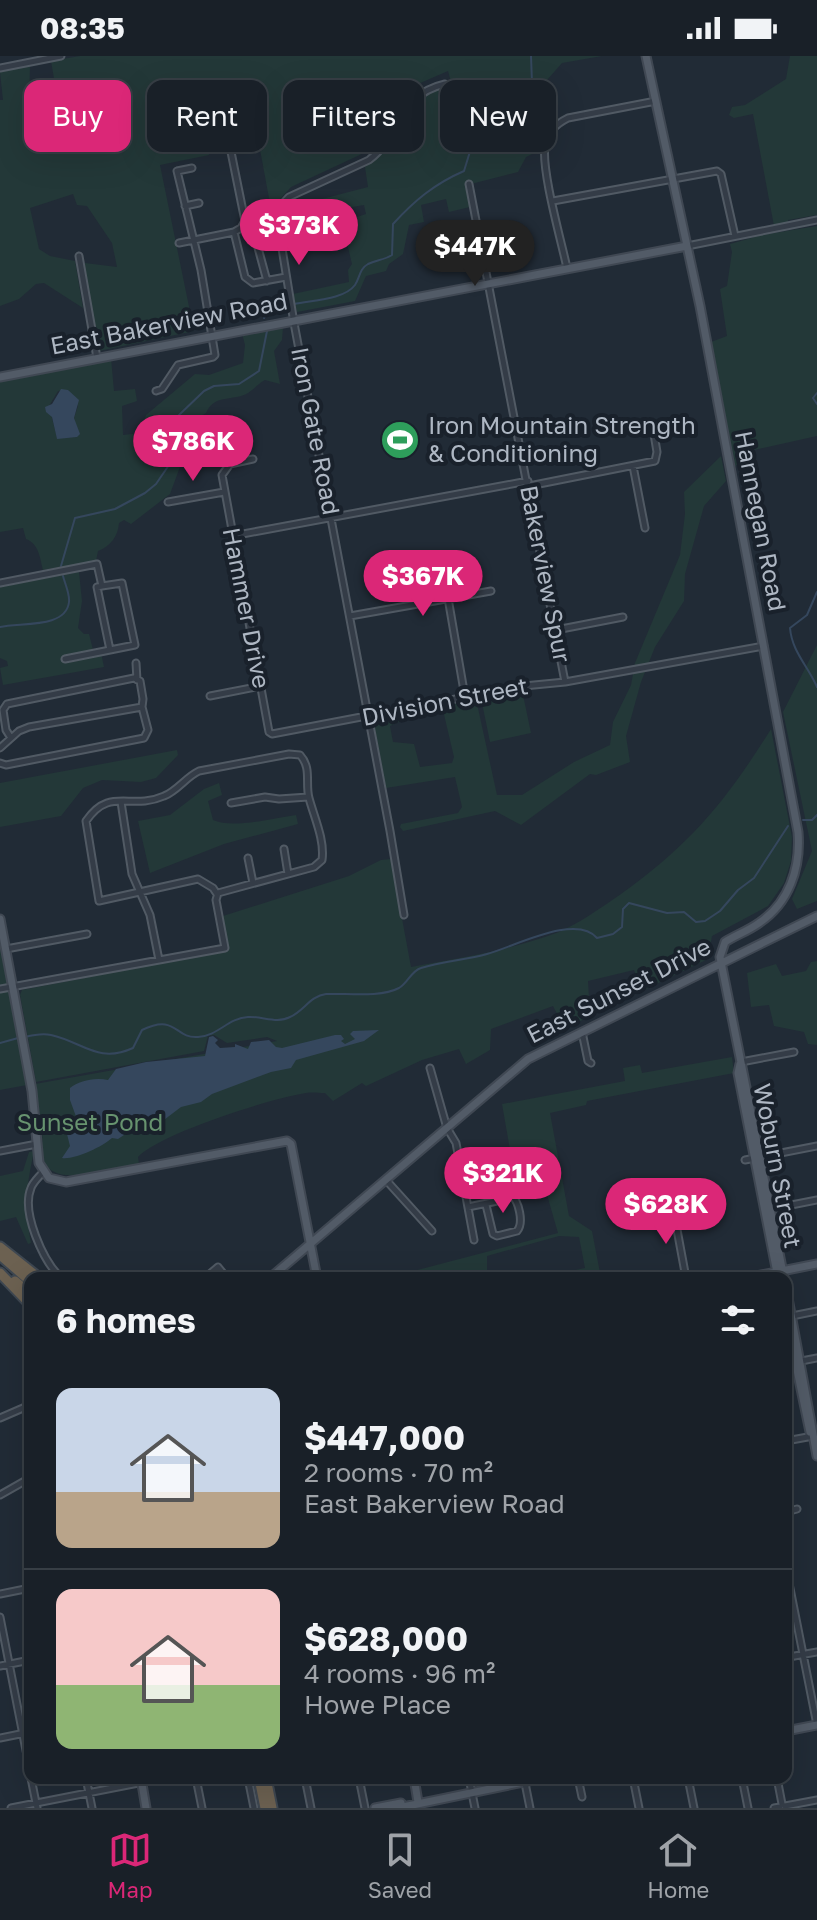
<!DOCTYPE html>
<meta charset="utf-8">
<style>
body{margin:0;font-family:"Golos Text",sans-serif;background:#262d34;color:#f1f3f6;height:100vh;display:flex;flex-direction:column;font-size:30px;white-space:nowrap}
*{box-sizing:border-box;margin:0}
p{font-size:26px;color:#9fa3a8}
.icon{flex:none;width:44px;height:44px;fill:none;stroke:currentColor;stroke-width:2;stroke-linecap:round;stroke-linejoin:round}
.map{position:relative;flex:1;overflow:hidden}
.drawer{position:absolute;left:24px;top:1216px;width:768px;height:512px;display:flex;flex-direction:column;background:#192028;border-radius:16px;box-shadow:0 8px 32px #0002,0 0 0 2px #373e45}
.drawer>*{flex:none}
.hud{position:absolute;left:24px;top:24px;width:770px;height:72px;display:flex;gap:16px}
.price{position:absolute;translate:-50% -68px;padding:0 18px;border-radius:28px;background:#db2777;color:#fff;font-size:26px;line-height:52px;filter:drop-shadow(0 2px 4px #0008)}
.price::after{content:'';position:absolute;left:50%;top:48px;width:24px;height:18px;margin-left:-12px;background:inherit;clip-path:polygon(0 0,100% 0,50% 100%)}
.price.selected{background:#222;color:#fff}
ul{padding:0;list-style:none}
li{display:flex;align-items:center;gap:24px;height:200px;padding:0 32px}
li+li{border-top:2px solid #373e45}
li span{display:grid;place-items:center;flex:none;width:224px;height:160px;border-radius:16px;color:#555}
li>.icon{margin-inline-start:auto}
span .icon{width:96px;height:96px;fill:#fffc;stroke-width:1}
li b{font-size:34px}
h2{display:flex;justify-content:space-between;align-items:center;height:96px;padding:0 32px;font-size:34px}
.pill{padding:0 28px;border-radius:16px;background:#192028;box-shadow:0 8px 32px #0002,0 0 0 2px #373e45;font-size:28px;line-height:72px}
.pill.selected{background:#db2777;color:#fff}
.status{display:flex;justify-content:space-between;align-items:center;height:56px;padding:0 40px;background:#192028;direction:ltr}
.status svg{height:22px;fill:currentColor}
.menu{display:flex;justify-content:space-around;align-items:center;height:112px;border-top:2px solid #373e45;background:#192028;font-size:22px;color:#9fa3a8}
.menu a{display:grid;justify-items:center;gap:4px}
.menu .selected{color:#db2777}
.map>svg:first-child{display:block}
.green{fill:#233838;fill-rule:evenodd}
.water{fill:#35475d}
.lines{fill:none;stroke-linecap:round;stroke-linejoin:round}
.stream{stroke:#35475d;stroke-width:2}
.minor-casing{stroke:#515a64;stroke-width:9}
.major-casing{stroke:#404853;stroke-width:11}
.highway-casing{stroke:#3e4751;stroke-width:13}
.minor{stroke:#343c47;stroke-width:5}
.major{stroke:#525b67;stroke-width:7}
.highway{stroke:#6c6151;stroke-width:9}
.labels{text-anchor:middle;stroke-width:8;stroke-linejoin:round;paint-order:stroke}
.street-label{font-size:24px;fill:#aeb7c3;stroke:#19212b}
.poi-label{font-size:24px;fill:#aeb7c3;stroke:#19212b;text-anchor:start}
.park-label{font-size:24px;fill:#67936f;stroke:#19212b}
</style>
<div class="status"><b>08:35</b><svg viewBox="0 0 49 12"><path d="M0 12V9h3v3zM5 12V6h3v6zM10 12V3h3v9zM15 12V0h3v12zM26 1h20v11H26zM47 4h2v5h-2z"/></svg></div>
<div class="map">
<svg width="817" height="1752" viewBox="0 0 817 1752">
<rect width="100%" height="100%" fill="#212b36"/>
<path class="green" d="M80,0H602L562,7L547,24L540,40L547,70L538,95L526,101L518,116L467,129L470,151L449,156L446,143L421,149L424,166L409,169L403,198L389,208L386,215L366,220L355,245L297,256L293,238L349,226L348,214L352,208L342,166L366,158L364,149L287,162L286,156L299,149L368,131L365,111L384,96L418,42L429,34L448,29L451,26L448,15L418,28L404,42L359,54L366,96L291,131L271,153L254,61L217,69L219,81L208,84L209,99L160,109L194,275L99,295L85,228V207L117,211L112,187L87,150L77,149L73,138L30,152L39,193L50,200L75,205L83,252L44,227L36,228L19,243L0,250V44H3L0,16L30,9C30,25 27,42 36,55L58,46L51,5Z
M790,0H817V159L788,164V167L774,170L753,58L734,62L729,59L732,51L745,49L786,23Z
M817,170V380L745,396L735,411L711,286L727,280L720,233L727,230L732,196L730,188L762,179Z
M283,271L282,284L274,295L280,328L265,324C257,328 255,333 248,337C233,346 215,337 206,357L198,362L170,438L131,468L124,464L119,467C118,480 111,490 98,495L96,505L43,514C40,502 39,488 26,483L23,472L0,476V325L111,302L114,335L135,333L137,345L122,350L123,379L141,377L146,359L195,318L209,319L243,307L245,289L242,277ZM68,334L78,350L74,362L77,381L57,382L49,350L58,335Z
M721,400L726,425L704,450L685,518L684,545L655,591L641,626L626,680L630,706L596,719L590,718L521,769L495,755L403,775L400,771L401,768L458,757L462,751L455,721L386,732L373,663L407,656L408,662L390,670L393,686L414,688L420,711L452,707L454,701L442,650L476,643L497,739H522L574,706L610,689L613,666L631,629L635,607L680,499L685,458L684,436Z
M79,516L82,545L78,572L84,578H89L93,594L101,597L104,611L3,629L0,612L8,610L7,605L0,602V531Z
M817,589V845L797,853L792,843L812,795L783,656Z
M522,634L531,677L490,686L481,642Z
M771,673L792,781L791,805L784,827L768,850L712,880L708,903L642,935L634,914L588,925L590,960L565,973L553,950L491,973L490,994L466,1008L459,993L422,1004L366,1030L362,1027L333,1045L325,1037C319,1037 312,1036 306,1037C275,1041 158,1078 138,1101L139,1108C116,1112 51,1135 43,1102C41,1094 43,1086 42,1077C41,1061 37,1045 35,1028L277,985L267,981L227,987L214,979L208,980L204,995L36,1026L20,939L22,934L228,894L223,860L349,820L381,804L391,803L411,911C460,902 512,894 559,876C580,867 602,851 621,838C691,788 726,745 771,673Z
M177,694L178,699L156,722L141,726L102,724L83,732L61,760L0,771V727Z
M219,727L222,739L208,745L213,764C232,773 275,762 296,759L298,768L224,788L150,817L138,765L170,759L204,733Z
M0,890L27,1029L0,1034Z
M817,905V989L808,988L804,976L774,970L769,949L751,951L747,917L776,908L782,920L806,915L811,906Z
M732,1001L734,1017L587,1045L586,1049L550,1057L569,1160L592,1175L601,1222H553L556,1218L585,1212L579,1181L559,1180L487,1200V1222H387L558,1177L541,1118L523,1117L513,1111L502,1048L625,1025L623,1012L640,1009L642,1017Z
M34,1095C26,1133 24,1149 31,1187L28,1188L16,1161L0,1165V1120L23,1115L29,1096Z"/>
<path class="water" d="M61,333L68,334L79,344L74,362L80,378L77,381L57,383L52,361L46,356L45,351L52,348Z
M379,974L364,985L296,1004L291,1012L271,1016L212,1038L201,1046L181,1051L148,1076H135L122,1069L121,1074L124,1079L118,1083L112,1082C102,1091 74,1104 62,1102L70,1090L67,1078L78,1066L70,1044V1032C79,1025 94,1021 108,1024L116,1013L146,1006L205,1000L209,981L213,980L218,984L215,987L220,992L235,991V988L248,993L251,986L269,984L276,991L282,992L335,979H341L344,983L341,985L345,988L355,983L350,978L353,975Z"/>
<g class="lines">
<path class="stream" d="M294,248C311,244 344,244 355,229C360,222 359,213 368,208C376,204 384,204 392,199L393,168C414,145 434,128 464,115L472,89L509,58L532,27L531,0
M264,262L269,253L286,250
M817,337L813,342L817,348
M61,510L75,462L115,453L145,437L156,428L169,409L168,376L178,360L204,335L214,330L239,328L259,315L267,275
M817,536L807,559L790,572C792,596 808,610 817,631
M0,571C19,566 66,573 69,546C70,538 65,528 63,520
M803,764H812L817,759
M25,981C33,979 42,977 51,979C83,986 98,1008 133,992L142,974C177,957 174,983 198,981C218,980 228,962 248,961C262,960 277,968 290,961C304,955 310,940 326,938C346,937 380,942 399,932C408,927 411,915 421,912C442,905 466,904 487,898C514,891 576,857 597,882L613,878L622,871L623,853L629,847L667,857L684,856L696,866L705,865L720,855L738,834L754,822L788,770
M0,987L18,982"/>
<g class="minor-casing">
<path id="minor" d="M0,12L61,0
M230,91L245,165L241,172L234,176L245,221L253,227L286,221
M469,128L565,626
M553,145L717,115L721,118L735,180
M185,150L199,147
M243,169L254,177L267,225
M179,187L234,176
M687,190L817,164
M79,200L97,302
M567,212C561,184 541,114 545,89C547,76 556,68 568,62L656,45
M156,335L162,333L178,309L213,301L215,299L201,214L177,115L192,112
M253,403L230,408L222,419L269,676L272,678L524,630L565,626L764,590
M633,410L645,472
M529,430L655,405L657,396L653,372
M168,446L224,436
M232,480L528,425
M0,527L97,508L102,530L97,531L110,594L135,589L122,527L102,530
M448,542L465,641
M350,560L491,535
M556,574L623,561
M65,603L110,594
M136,607L137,624
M210,640L261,630
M0,692L19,675L29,671L142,651
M0,707L6,709L144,682L148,674L142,651L143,643L140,625L134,622L7,648L3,654L6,674L11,682
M121,746L132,818L150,859L159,904
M231,747L265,741L279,743L308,741
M284,793L288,818
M248,802L253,827
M404,859L390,775L294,267L276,155L289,141L369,104C403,78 397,39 445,28
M6,893L87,878
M0,933L225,892L216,844L218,837L314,811L322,804C325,784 314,761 309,742C305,727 312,712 300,699L289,698L199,715C186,721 177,735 164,740C130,755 110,730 86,765L99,845L198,823L213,832L217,838
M582,976L588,1005L591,1007
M741,1006L794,996
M430,1012L447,1072L456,1087L474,1184
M0,1095L37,1088
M745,1104L817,1090
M43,1116C39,1121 33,1126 31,1132C21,1156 43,1205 61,1222
M386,1124L432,1175
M486,1149L493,1178L497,1180L517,1175C524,1167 519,1145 511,1139
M468,1151L507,1143L511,1138
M673,1152L686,1222
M771,1153L817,1144
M205,1222L218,1211L227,1222
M210,1222H222
M792,1260L817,1255
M786,1308L817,1302
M0,1362L30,1349
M786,1385L813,1380
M0,1439L30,1422
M786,1456L797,1453
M786,1512L817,1669
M0,1538L30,1532
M0,1561L30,1715
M789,1601L817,1596
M0,1610L30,1604
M0,1682L30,1676
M31,1722L37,1752
M86,1722L92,1752
M196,1722L202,1752
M248,1722L254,1752
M305,1722L311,1752
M359,1722L365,1752
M469,1722L475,1752
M524,1722L530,1752
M578,1722L582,1741
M633,1722L639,1752
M688,1722L694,1752
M742,1722L748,1752
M777,1722L782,1748
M785,1750L817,1744
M11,1752L164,1722
M774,1752L780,1751"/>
</g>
<g class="major-casing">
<path id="major" d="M646,0L700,250L798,776C801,812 789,847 759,867C748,875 736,879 725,886L720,901L784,1222
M0,321L687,190
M0,863L32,1035L39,1107L49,1122L66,1126L287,1085L291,1088L317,1222
M740,1008L738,1017L778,1222
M270,1222L528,1003L817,860
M746,1222L817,1208
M786,1231L817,1400
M786,1261L810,1376
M786,1675L817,1669
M141,1722L146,1752
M414,1722L418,1746
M375,1752L401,1747
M398,1752L543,1722"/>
</g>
<g class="highway-casing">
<path id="highway" d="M0,1191L39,1222
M0,1199L30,1225
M0,1217L30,1248
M15,1225L30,1238
M259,1722L265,1752
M266,1722L272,1752"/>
</g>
<use href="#minor" class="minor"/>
<use href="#major" class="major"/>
<use href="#highway" class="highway"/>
</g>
<defs>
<g id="stadium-disc" transform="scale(2)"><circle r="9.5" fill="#2e9e5b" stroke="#19212b"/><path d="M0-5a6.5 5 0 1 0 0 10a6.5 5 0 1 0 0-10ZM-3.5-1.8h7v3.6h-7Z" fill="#fff"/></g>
</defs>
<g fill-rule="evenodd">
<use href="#stadium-disc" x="400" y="384"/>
</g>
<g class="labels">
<g class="street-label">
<text transform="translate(169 268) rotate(-11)" y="8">East Bakerview Road</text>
<text transform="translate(315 375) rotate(79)" y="8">Iron Gate Road</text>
<text transform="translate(760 465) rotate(79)" y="8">Hannegan Road</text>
<text transform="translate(545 518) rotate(79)" y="8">Bakerview Spur</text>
<text transform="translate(246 552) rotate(79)" y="8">Hammer Drive</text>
<text transform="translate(445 646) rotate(-11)" y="8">Division Street</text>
<text transform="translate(619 935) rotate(-27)" y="8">East Sunset Drive</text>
<text transform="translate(777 1110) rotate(79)" y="8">Woburn Street</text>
</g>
<g class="poi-label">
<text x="428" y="378">Iron Mountain Strength<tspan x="428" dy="28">&amp; Conditioning</tspan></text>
</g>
<g class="park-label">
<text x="90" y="1075">Sunset Pond</text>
</g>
</g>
</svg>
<b class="price" style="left:299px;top:211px">$373K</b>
<b class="price selected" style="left:475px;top:232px">$447K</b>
<b class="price" style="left:193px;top:427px">$786K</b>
<b class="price" style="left:423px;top:562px">$367K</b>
<b class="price" style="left:503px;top:1159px">$321K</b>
<b class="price" style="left:666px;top:1190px">$628K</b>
<div class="hud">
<a class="pill selected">Buy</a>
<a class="pill">Rent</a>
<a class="pill">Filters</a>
<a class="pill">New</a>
</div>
<section class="drawer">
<h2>6 homes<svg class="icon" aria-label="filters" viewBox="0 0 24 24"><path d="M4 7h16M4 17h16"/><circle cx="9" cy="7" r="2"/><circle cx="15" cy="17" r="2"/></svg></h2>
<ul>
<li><span style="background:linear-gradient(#c9d6e8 65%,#b9a48a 0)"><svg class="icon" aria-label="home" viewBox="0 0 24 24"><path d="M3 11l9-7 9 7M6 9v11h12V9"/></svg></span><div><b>$447,000</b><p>2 rooms · 70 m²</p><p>East Bakerview Road</p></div></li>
<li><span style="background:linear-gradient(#f6c9c9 60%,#8fb573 0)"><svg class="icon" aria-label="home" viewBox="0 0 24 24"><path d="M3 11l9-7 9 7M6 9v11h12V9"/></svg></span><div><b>$628,000</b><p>4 rooms · 96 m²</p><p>Howe Place</p></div></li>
</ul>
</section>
</div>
<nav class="menu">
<a class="selected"><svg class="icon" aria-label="map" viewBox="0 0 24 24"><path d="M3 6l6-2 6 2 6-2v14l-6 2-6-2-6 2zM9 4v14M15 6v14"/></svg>Map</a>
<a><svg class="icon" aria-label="saved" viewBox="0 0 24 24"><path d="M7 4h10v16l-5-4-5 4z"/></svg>Saved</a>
<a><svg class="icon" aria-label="home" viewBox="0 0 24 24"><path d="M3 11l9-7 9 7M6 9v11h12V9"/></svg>Home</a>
</nav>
